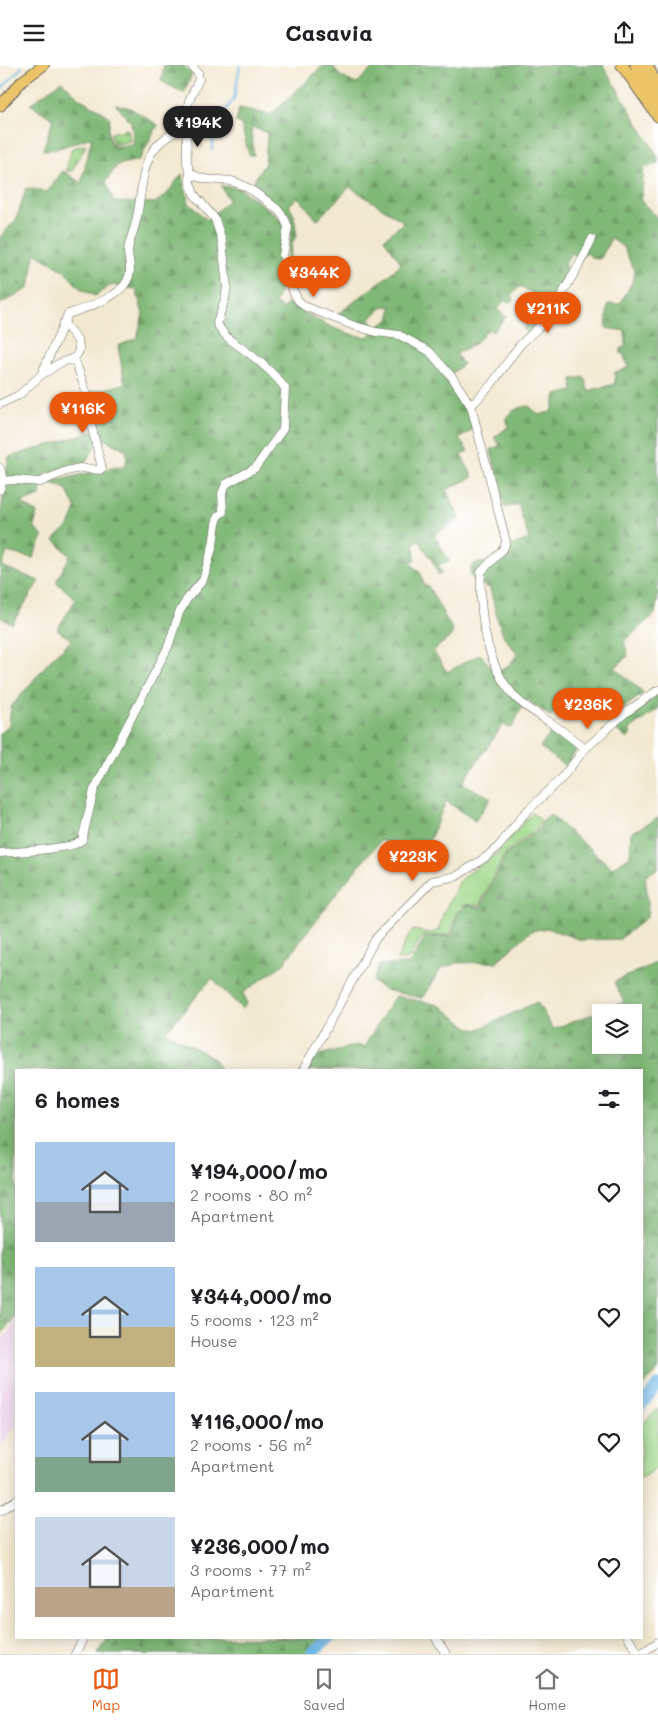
<!DOCTYPE html>
<meta charset="utf-8">
<style>
body{margin:0;font-family:Mali,sans-serif;background:#f6f6f6;color:#202124;height:100vh;display:flex;flex-direction:column;font-size:19px;white-space:nowrap}
*{box-sizing:border-box;margin:0}
p{font-size:16px;color:#757577}
.icon{flex:none;width:28px;height:28px;fill:none;stroke:currentColor;stroke-width:2;stroke-linecap:round;stroke-linejoin:round}
.map{position:relative;flex:1;overflow:hidden}
.side{position:absolute;left:15px;top:1004px;width:628px;height:570px;display:flex;flex-direction:column;background:#fff;border-radius:0px;box-shadow:0 2px 12px #0003}
.side>*{flex:none}
.controls{position:absolute;left:592px;top:939px;display:grid;gap:10px}
.controls a{display:grid;place-items:center;width:50px;height:50px;border-radius:0px;background:#fff;box-shadow:0 2px 12px #0003;font-size:25px}
.price{position:absolute;translate:-50% -42px;padding:0 11px;border-radius:18px;background:#ea580c;color:#fff;font-size:16px;line-height:32px;filter:drop-shadow(0 1px 2px #0008)}
.price::after{content:'';position:absolute;left:50%;top:30px;width:15px;height:11px;margin-left:-8px;background:inherit;clip-path:polygon(0 0,100% 0,50% 100%)}
.price.current{background:#222;color:#fff}
ul{padding:0;list-style:none}
li{display:flex;align-items:center;gap:15px;height:125px;padding:0 20px}
li span{display:grid;place-items:center;flex:none;width:140px;height:100px;border-radius:0px;color:#555}
li>.icon{margin-inline-start:auto}
span .icon{width:60px;height:60px;fill:#fffc;stroke-width:1}
li b{font-size:21px}
h2{display:flex;justify-content:space-between;align-items:center;height:60px;padding:0 20px;font-size:21px}
header{display:flex;justify-content:space-between;align-items:center;height:65px;padding:0 20px;background:#fff;font-size:22px;font-weight:800}
.menu{display:flex;justify-content:space-around;align-items:center;height:70px;border-top:1px solid #e0e0e0;background:#fff;font-size:14px;color:#757577}
.menu a{display:grid;justify-items:center;gap:2px}
.menu .current{color:#ea580c}
.map>svg:first-child{display:block}
.built{fill:#ecd1ea}
.grass{fill:#a0d98b;stroke:#5e7a54}
.forest{fill:url(#forest-firs);stroke:#4e6a4a;fill-rule:evenodd}
.cemetery{fill:url(#cemetery-stones);stroke:#5e7a54}
.lines{fill:none;stroke-linecap:round;stroke-linejoin:round}
.stream{stroke:#70b7e7;stroke-width:2}
.river{stroke:#70b7e7;stroke-width:11}
.minor-casing{stroke:#67645b;stroke-width:9}
.major-casing{stroke:#67645b;stroke-width:12}
.highway-casing{stroke:#67645b;stroke-width:13}
.minor{stroke:#fff;stroke-width:8}
.major{stroke:#ecc569;stroke-width:10}
.highway{stroke:#ecc569;stroke-width:11}
</style>
<header><svg class="icon" aria-label="menu" viewBox="0 0 24 24"><path d="M4 6h16M4 12h16M4 18h16"/></svg>Casavia<svg class="icon" aria-label="share" viewBox="0 0 24 24"><path d="M12 15V3M7 8l5-5 5 5M5 13v7h14v-7"/></svg></header>
<div class="map">
<svg width="658" height="1589" viewBox="0 0 658 1589">
<defs>
<pattern id="forest-firs" width="22" height="20" patternUnits="userSpaceOnUse" patternTransform="scale(1.25)"><rect width="22" height="20" fill="#80b977"/><path d="M5 1l3.5 6h-7zM16 11l3.5 6h-7z" fill="#6e9e66"/></pattern>
<pattern id="cemetery-stones" width="16" height="16" patternUnits="userSpaceOnUse" patternTransform="scale(1.25)"><rect width="16" height="16" fill="#a0d98b"/><path d="M2 7V4a2 2 0 0 1 4 0v3zM10 15v-3a2 2 0 0 1 4 0v3z" fill="#89ba77"/></pattern>
</defs>
<rect width="100%" height="100%" fill="#fff"/>
<filter id="ink" filterUnits="userSpaceOnUse"><feTurbulence type="fractalNoise" baseFrequency=".02" numOctaves="2"/><feDisplacementMap in="SourceGraphic" scale="10" xChannelSelector="R" yChannelSelector="G"/><feConvolveMatrix kernelMatrix="1 2 1 2 8 2 1 2 1" color-interpolation-filters="sRGB"/></filter>
<filter id="wash" filterUnits="userSpaceOnUse"><feTurbulence type="fractalNoise" baseFrequency=".0096" numOctaves="4" result="noise"/><feDisplacementMap in="SourceGraphic" scale="20" xChannelSelector="R" yChannelSelector="G"/><feGaussianBlur stdDeviation="1.12" result="paint"/><feColorMatrix in="noise" values="0 0 0 0 0 0 0 0 0 0 0 0 0 0 0 0 0 1.4 0 .05"/><feComposite in="paint" operator="in"/></filter>
<g filter="url(#wash)">
<rect width="100%" height="100%" fill="#f3e9d1"/>
<path class="built" d="M16,1257V1362L12,1364L0,1383V1277Z"/>
<path class="grass" d="M532,748L541,755L537,763L505,789L479,841L465,839L457,847L450,870L423,871L407,895H397L409,870L413,865L430,868L438,866L444,847L461,814L497,788Z
M658,1344V1402L641,1413V1360Z"/>
<path class="forest" d="M164,0H183L192,9L184,28L161,16Z
M324,0H332L340,11L356,19L376,0H603L658,92V98L644,103L641,136L658,153V532L655,549L624,576L628,591L615,603L644,628L615,649L589,622L550,651L526,634L512,663L503,660L462,718L491,733L475,756L446,736L428,779L414,791L381,775L347,815L283,899L243,928L247,939L242,944L212,913L166,967L213,993L221,1005H16V1250L0,1271V668L9,660L11,642L53,592L72,575L57,565L76,534L56,517L70,491L54,475L69,461L76,444L66,424L49,417L126,400L127,385L101,373L85,397L42,410L40,431L21,438L37,448L34,462L43,472L33,493L7,487L2,501L39,516L12,559L0,552V453L9,392L89,368L96,365L92,348L95,340L90,327L125,319L118,281L137,273L143,249L136,224L111,220L95,231L81,224L63,205L35,188L29,223L0,239V172L16,155L26,123L47,127L63,106L81,118L92,72L56,84L43,85L53,54L30,39L62,16L80,34L99,44L110,53L108,67L112,82L134,79L131,57L115,39L130,43L158,60L139,95L117,100L106,117L114,137L155,138L166,130L182,109L189,138L207,155L229,135L221,121L239,123L275,149L283,159V168L278,190L284,216L275,238L283,244L288,238C314,252 336,269 367,272L380,260L389,255L392,242L384,241L369,254L373,258L372,263L354,258L338,249L388,211L401,198L384,174L404,157L350,122L317,155L298,132L289,140L294,150L297,171L293,176L288,198C286,187 290,181 291,170C294,145 268,132 251,120L265,98L267,68L251,62L254,90H249L241,59L236,57L239,43L271,50ZM611,173L623,182L635,207L633,216L620,239H608L606,263L625,266L626,281L621,283V289L623,288L628,303L615,307V319L588,326L585,312L572,314L573,326L556,330L553,344L550,347L539,350L529,341C519,342 512,345 506,353L509,361L494,373L500,380L491,385L505,443L518,439L529,474L510,481L494,499L481,497L474,499L470,504L471,512L477,518L490,523L498,556L504,572L518,589L509,600L495,607L480,589L447,607L433,586L450,572L453,566L428,521H424L421,509L410,497L415,496L414,478L419,475L435,500L438,510L442,508L438,499L450,497L434,470L460,453L446,425L473,412L461,390L468,386L459,374L474,363L463,337L445,314L463,299L456,289L477,277L488,264L493,267L506,252L497,244L505,235L508,237L513,236L514,233L511,231L520,221L542,234L523,264L528,269L551,243L571,210L564,200L571,188L579,193L588,188L591,192L597,194L601,193Z
M658,629V644L630,664V671L627,674L613,662Z
M554,664L576,682L575,688L565,701L540,682Z
M550,750L612,803L630,791L631,768L658,753V804L645,810L648,839L647,852L620,874L581,875L547,863L531,866L496,897L456,898L441,904L422,933L385,925L373,917L379,900L409,899L425,872L452,871L458,848L466,840L480,843L506,790L539,764L542,757Z
M658,897V1306L641,1322V1005H307L316,991L356,980L364,982L395,931L439,940L468,962L477,965L537,937L553,964L624,937L614,917ZM601,948H634V980H601Z
M108,1573V1572L326,1573L307,1589H98Z"/>
<path class="cemetery" d="M128,64L130,76L113,80L111,68Z
M86,80L72,106H66L72,83Z"/>
<g class="lines">
<path class="stream" d="M0,25L22,2
M212,85L214,61L234,34L240,0"/>
<path class="river" d="M641,1341L658,1320
M311,1589L330,1572"/>
</g>
</g>
<g filter="url(#ink)">
<g class="lines">
<g class="minor-casing">
<path id="minor" d="M190,107C201,117 217,114 231,116C245,119 267,135 278,145C283,150 286,156 288,162L283,190L293,226L298,235L304,241L352,260L376,267L399,270L429,286L452,312L471,341L506,476L504,483L481,507C479,549 486,602 516,633C525,642 538,649 548,656C561,664 573,674 585,684
M41,310L60,298L74,293
M0,339L19,330L41,310L68,249C86,243 118,233 127,216C133,205 128,196 128,186C129,176 134,166 136,156C146,113 136,82 186,62
M471,341L491,320L519,281L548,253L579,200L592,174
M0,403L3,416L0,424
M3,416L14,415L40,417L66,406L80,403L100,405L102,403L88,348L91,340L74,293C87,281 72,268 63,258
M0,788C17,787 32,786 48,784C61,781 71,783 82,775L94,725L168,582L179,548L187,534L203,515L213,480L216,459L218,451L223,447L222,428L226,419L255,403L283,364L285,323C276,311 263,299 251,290C238,279 224,274 217,258L225,234L227,222L222,176L215,154L194,129L190,117V107L187,98L186,48L189,36L199,14L198,8L191,0
M303,1005L376,873L432,816L457,811L486,792L499,781L524,749L560,715L585,684L624,649L658,625
M0,1446L16,1435
M435,1572L446,1589
M628,1572L639,1589
M75,1589L84,1572
M640,1589L658,1577"/>
</g>
<g class="major-casing">
<path id="major" d="M0,41L22,16L44,0"/>
</g>
<g class="highway-casing">
<path id="highway" d="M622,0L658,51
M636,0L656,37
M647,0L658,23"/>
</g>
<use href="#minor" class="minor"/>
<use href="#major" class="major"/>
<use href="#highway" class="highway"/>
</g>
</g>
</svg>
<div class="controls">
<a><svg class="icon" aria-label="layers" viewBox="0 0 24 24"><path d="M12 4l9 5-9 5-9-5zM3 14l9 5 9-5"/></svg></a>
</div>
<b class="price current" style="left:198px;top:83px">¥194K</b>
<b class="price" style="left:314px;top:233px">¥344K</b>
<b class="price" style="left:548px;top:269px">¥211K</b>
<b class="price" style="left:83px;top:369px">¥116K</b>
<b class="price" style="left:588px;top:665px">¥236K</b>
<b class="price" style="left:413px;top:817px">¥223K</b>
<section class="side">
<h2>6 homes<svg class="icon" aria-label="filters" viewBox="0 0 24 24"><path d="M4 7h16M4 17h16"/><circle cx="9" cy="7" r="2"/><circle cx="15" cy="17" r="2"/></svg></h2>
<ul>
<li><span style="background:linear-gradient(#a9c7e8 60%,#9aa5b1 0)"><svg class="icon" aria-label="home" viewBox="0 0 24 24"><path d="M3 11l9-7 9 7M6 9v11h12V9"/></svg></span><div><b>¥194,000/mo</b><p>2 rooms · 80 m²</p><p>Apartment</p></div><svg class="icon" aria-label="heart" viewBox="0 0 24 24"><path d="M12 20l-8-8c-3-5 5-10 8-4 3-6 11-1 8 4z"/></svg></li>
<li><span style="background:linear-gradient(#a9c7e8 60%,#c2b280 0)"><svg class="icon" aria-label="home" viewBox="0 0 24 24"><path d="M3 11l9-7 9 7M6 9v11h12V9"/></svg></span><div><b>¥344,000/mo</b><p>5 rooms · 123 m²</p><p>House</p></div><svg class="icon" aria-label="heart" viewBox="0 0 24 24"><path d="M12 20l-8-8c-3-5 5-10 8-4 3-6 11-1 8 4z"/></svg></li>
<li><span style="background:linear-gradient(#a9c7e8 65%,#7fa58c 0)"><svg class="icon" aria-label="home" viewBox="0 0 24 24"><path d="M3 11l9-7 9 7M6 9v11h12V9"/></svg></span><div><b>¥116,000/mo</b><p>2 rooms · 56 m²</p><p>Apartment</p></div><svg class="icon" aria-label="heart" viewBox="0 0 24 24"><path d="M12 20l-8-8c-3-5 5-10 8-4 3-6 11-1 8 4z"/></svg></li>
<li><span style="background:linear-gradient(#c9d6e8 70%,#b9a48a 0)"><svg class="icon" aria-label="home" viewBox="0 0 24 24"><path d="M3 11l9-7 9 7M6 9v11h12V9"/></svg></span><div><b>¥236,000/mo</b><p>3 rooms · 77 m²</p><p>Apartment</p></div><svg class="icon" aria-label="heart" viewBox="0 0 24 24"><path d="M12 20l-8-8c-3-5 5-10 8-4 3-6 11-1 8 4z"/></svg></li>
</ul>
</section>
</div>
<nav class="menu">
<a class="current"><svg class="icon" aria-label="map" viewBox="0 0 24 24"><path d="M3 6l6-2 6 2 6-2v14l-6 2-6-2-6 2zM9 4v14M15 6v14"/></svg>Map</a>
<a><svg class="icon" aria-label="saved" viewBox="0 0 24 24"><path d="M7 4h10v16l-5-4-5 4z"/></svg>Saved</a>
<a><svg class="icon" aria-label="home" viewBox="0 0 24 24"><path d="M3 11l9-7 9 7M6 9v11h12V9"/></svg>Home</a>
</nav>
